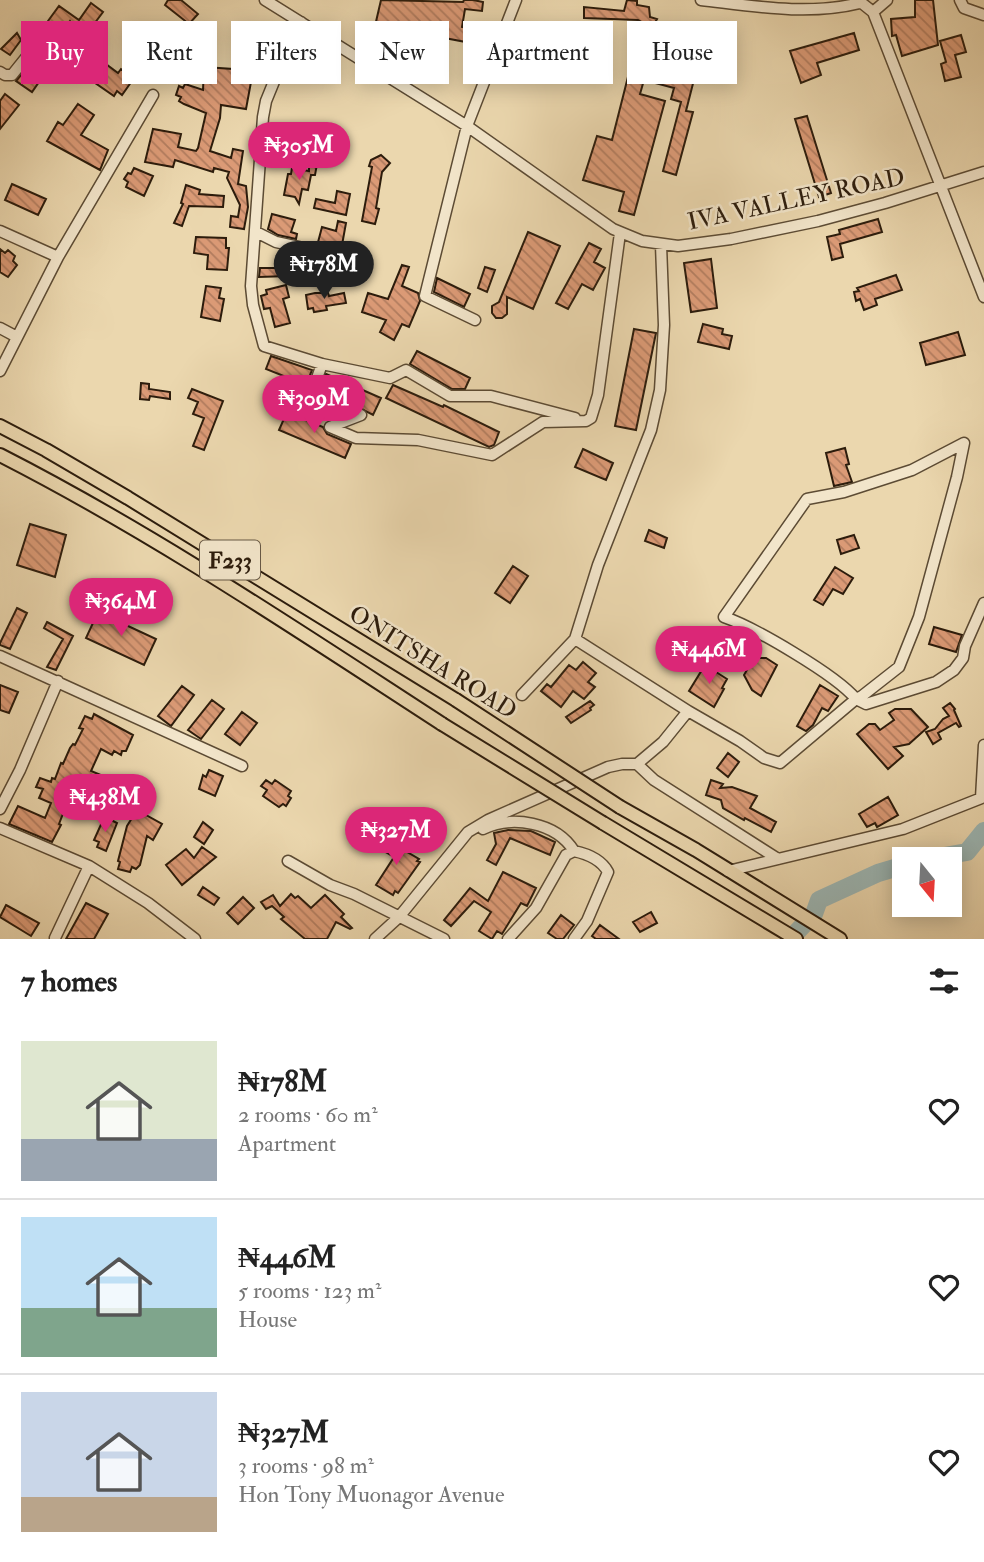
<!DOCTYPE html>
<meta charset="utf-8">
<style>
body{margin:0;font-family:"IM FELL Double Pica",serif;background:#f6f6f6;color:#222;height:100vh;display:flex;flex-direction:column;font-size:26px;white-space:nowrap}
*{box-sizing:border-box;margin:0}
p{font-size:23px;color:#767676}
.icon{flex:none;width:38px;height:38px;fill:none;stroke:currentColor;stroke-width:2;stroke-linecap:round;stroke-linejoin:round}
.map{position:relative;height:939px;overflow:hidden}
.panel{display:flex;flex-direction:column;background:#fff;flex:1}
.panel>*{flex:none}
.banner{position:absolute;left:21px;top:21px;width:943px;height:63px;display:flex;gap:14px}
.needle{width:46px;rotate:162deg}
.fabs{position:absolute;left:892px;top:847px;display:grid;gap:14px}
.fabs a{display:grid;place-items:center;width:70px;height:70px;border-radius:0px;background:#fff;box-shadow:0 4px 18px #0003;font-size:35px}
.price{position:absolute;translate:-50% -60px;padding:0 16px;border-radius:24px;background:#db2777;color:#fff;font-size:23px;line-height:46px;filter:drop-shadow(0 2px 4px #0008)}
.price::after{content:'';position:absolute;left:50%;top:42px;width:21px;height:16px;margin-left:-10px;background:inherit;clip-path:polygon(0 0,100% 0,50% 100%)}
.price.selected{background:#222;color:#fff}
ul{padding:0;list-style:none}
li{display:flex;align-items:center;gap:21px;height:175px;padding:0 21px}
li+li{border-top:2px solid #e0e0e0}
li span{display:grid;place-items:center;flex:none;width:196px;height:140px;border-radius:0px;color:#555}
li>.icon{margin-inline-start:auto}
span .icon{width:84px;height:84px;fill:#fffc;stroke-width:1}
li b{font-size:30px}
h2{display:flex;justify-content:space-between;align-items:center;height:84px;padding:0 21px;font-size:30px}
.chip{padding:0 24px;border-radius:0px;background:#fff;box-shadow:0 4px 18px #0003;font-size:24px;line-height:63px}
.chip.selected{background:#db2777;color:#fff}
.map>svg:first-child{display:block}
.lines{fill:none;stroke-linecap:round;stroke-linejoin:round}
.river{stroke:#9cb7b5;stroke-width:18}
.building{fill:url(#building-back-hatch);stroke:#2c1c0c;stroke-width:2}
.minor-casing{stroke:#5c4b34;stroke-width:13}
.major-casing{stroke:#2c1c0c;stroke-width:16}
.minor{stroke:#f2e5ca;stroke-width:10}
.major{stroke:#ebd7ae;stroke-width:12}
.major-bridge-casing{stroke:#2c1c0c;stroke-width:16;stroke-linecap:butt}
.major-bridge{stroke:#ebd7ae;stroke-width:12}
.labels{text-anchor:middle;stroke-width:5;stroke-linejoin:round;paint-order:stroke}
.shield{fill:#f2e5ca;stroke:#675845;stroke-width:2}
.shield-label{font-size:23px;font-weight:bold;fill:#2c1c0c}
.street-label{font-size:24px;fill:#2c1c0c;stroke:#f2e5ca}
</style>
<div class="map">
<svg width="984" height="939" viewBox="0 0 984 939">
<defs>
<pattern id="building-back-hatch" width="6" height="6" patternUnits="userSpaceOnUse" patternTransform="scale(1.75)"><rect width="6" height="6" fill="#db9a76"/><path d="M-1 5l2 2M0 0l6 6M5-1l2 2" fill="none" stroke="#b27d5f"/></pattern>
</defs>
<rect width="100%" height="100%" fill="#ebd7ae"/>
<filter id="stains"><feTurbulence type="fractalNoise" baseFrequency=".00286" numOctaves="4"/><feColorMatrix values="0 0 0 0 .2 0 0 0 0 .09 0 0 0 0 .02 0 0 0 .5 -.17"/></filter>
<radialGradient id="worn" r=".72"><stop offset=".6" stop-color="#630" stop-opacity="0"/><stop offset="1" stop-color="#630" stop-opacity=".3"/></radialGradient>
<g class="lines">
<path class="river" d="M927,859L967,852L984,831
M790,939L814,914L819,900L878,873L905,865"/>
</g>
<path class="building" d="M168,0H181L198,14L189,24L165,5Z
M381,0L463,2L464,0H473L483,2L482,11L465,9L462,27L474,29L471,43L434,36V39L423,36L421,42L413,40L414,35L375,26Z
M627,0L637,1V5L649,7L650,17L657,19L652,28L638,20L584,18V7L624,11Z
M915,0H933L938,45L902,56L896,35L892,36L891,19L915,17Z
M91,3L103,12L91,28L82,36L70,21L62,32L48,21L59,6L79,20Z
M671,28L683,32L678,54L699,60L686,111L693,112L676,175L663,171L681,102L671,99L674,88L644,80L640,94L665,101L634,215L619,211L624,192L583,180L597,136L612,140L634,53L662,61Z
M17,33L21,40L10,55L1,49Z
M854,33L859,50L817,63L821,75L801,83L790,51Z
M961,35L966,52L955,55L961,77L945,81L941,64L946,62L940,41Z
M166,41L179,49L168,67L155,58Z
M36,57L50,66L32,92L16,81Z
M102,61L118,73L121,69L134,78L122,95L117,91L114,96L88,78Z
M204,67L233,69V78L251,82L246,109L221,105L220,118L210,151L231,158L233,149L243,151L238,184L246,186L248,207L244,229L230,227L231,216L238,217L240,205L227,178L229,172L214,168L213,172L175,160L173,167L145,162L153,129L181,134L178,147L196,151L198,148L206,113L184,104L179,101L181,97L176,95L179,86L183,88L185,84L203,90Z
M5,94L19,105L0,129V101Z
M78,104L94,115L81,135L108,150L100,170L47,141L58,122L63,125Z
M807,116L831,193L819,197L795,119Z
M276,126L281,127L289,135L288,150L269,149V131H274Z
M381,155L390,163L382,172L376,208L379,209L375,224L362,221L372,167L369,166L371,160Z
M309,164H317L315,175H311L308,190L302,189L299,204L295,197L284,195L288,174H291L292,168L309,171Z
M134,168L153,176L144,196L126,187L128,182L124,179L128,173L131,174Z
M12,184L46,199L38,215L5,200Z
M186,185L200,190L199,194L224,196L223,207L189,206L182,226L174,223L183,204L181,203Z
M337,191L350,194L346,215L314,208L316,199L335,203Z
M272,214L295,220L291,232L297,234L296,239L278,235L268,229Z
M878,219L882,232L840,244L843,257L832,260L827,237L840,234L839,230Z
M338,221L346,223L340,256L332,255L333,250L317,246L322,227L336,231Z
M528,232L560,246L533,309L507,297V314L502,318H496L492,313V306L499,302Z
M196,237L226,238V248H229L227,270L207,269L208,255L194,253Z
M589,243L601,249L594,262L605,268L593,290L582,284L568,309L556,303Z
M0,249L5,253L8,250L15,256L13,261L17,265L8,277L0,272Z
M711,259L717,308L691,312L684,263Z
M277,261H288V276L259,277L260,268H277Z
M402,265L409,267L402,286L418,293L420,301L409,327L402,324L394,340L380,332L386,320L362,312L368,293L388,299Z
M485,267L495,270L487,292L478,288Z
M896,275L902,290L875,299L877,305L864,310L860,299L856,301L854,292L859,291L857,288Z
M437,278L470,294L464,307L434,292Z
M286,285L289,297L283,299L290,323L275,327L270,308L264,309L261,296L267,294L266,290Z
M206,286L221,288L219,298L224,299L220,321L201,317Z
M315,293H328L329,296L344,293L346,303L326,306L327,310L314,312L313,308L308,309L306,295Z
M703,324L723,329L722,334L732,336L729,349L698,342Z
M634,329L656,333L636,430L615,426Z
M958,332L965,355L926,365L920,343Z
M417,351L470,378L465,389H452L410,364Z
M271,356L312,370L306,385L266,369Z
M326,374L381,398L373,415L321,388Z
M141,383L149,384V389L170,392V399L150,396L149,400L140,399Z
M393,385L443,407L444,405L499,432L494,445L489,447L386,398Z
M192,389L223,401L204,450L193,446L204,418L193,414L198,402L188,398Z
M287,412L323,427L327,434L351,444L345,458L279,430Z
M845,448L849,464L846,465L852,482L834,486L826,453Z
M583,449L613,463L606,480L575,467Z
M30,524L66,535L55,577L17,565Z
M649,530L667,538L664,548L645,541Z
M854,535L859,548L841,554L837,540Z
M513,566L528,576L510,603L495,593Z
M835,567L853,578L843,594L833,589L823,605L814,600Z
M17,608L27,613L10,649L0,645V643Z
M98,612L156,639L144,665L86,638Z
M47,622L73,636L56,670L47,667L63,639L44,628Z
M934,627L962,635L956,652L929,644Z
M754,658H766L777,665L761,696L752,690L744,675Z
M583,662L596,673L588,682L595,687L584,699L573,691L561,707L541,691L547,684L551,687L569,665L576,670Z
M705,665L727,679L722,688L724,689L714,707L689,691Z
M0,685L18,692L9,713L0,710Z
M820,685L838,696L828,711L822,708L813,725L806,731L797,726Z
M182,686L194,695L171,726L158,716Z
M212,700L224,709L201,739L188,730Z
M590,701L594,705L590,708L591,710L571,723L566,717Z
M950,703L955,709L954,710L961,726L959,727L956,723L938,733L941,739L933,744L926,732L935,729L943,719L949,716L943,708Z
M895,709H911L928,727L909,744L894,747L903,756L888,769L857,734L869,724H875L880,730L894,720L889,713Z
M242,712L257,723L240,745L225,734Z
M94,714L133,735L126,751H122L121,755L114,751L112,755L101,749L91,771L120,783L114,797L100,790L90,815L66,806L59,824L61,825L52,842L9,824L18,806L45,818L51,803L39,798L43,789L36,787L40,778L51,782L52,778L55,779L61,763L63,764L70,748L73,744L75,745L83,729L79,728L85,716L92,719Z
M728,753L739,762L728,777L717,768Z
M209,770L223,776L215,796L199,789L203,775L206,777Z
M266,780L272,784L275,780L291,791L288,796L291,798L286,806L283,804L279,807L263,796L267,790L261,786Z
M711,780L723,784L720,788L732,787L757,796L750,808L776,822L771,832L745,818L744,820L723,808L721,800L706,795Z
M888,797L898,815L877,827L875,823L867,827L859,814Z
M137,810L162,824L153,840L147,836L140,865L136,869L132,867L130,872L118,869L120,862L118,861L127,826Z
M109,819L117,823L106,851L97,847L99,842L94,840L103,820L108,822Z
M203,822L213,830L204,844L194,837Z
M399,822L420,825L417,843L396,840Z
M508,830L531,831L555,842L550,855L510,838L496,865L487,860L496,844L494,833Z
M375,836L395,847V845L419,859L417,861L420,862L398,893L395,891L393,895L376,885L394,857L370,843Z
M202,847L216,857L182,885L166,865L186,849L194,858Z
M503,872L536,888L527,906L521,903L502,934L497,931L492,939L479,931L491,912L474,901L451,926L444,920L470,888L488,901Z
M203,887L219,898L214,905L198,895Z
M291,894L295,898L298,896L311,908L325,895L344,914L341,917L352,928L350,929L336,922L327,939H305L281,919L284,917L272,906L266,909L261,902L273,895L280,906Z
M243,897L254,908L238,924L227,913Z
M86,903L108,914L94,939H66Z
M6,905L39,923L31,936L0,917Z
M651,912L657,923L640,932L633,922Z
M561,915L574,925L563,939H557L548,933Z
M600,925L619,939H596L592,936Z"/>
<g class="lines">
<g class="minor-casing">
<path id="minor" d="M265,0L467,126L613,229L642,241L678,246L731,239L818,221L885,203L984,172
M701,0C753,6 808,16 860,3
M858,0L873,12L984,297
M960,0L964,8L984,15
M873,12L887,0
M301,22L284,57L266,101L263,117L251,286L253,305L264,346L322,364L312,392L361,415L330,427L356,438L418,440L492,455L543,422L586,421L591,418L598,395L620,233
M0,72L5,75H12L45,34L75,60
M0,231L58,257
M256,232L276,242L299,247L324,261
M475,320L425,296L467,126L516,0
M0,328L17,337
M322,364L390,378L406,370L450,396H491L575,418
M0,371L58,257L153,95
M964,443L957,477L919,617L899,667L862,696L856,699C836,675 754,627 724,617L807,499L844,492L912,470Z
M0,656L242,766
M522,695L575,639L598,565L651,430L660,390L664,325L661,245
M688,711L740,741L764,758L780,763L856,699L866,704L936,682L954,670L963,658L965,646L984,603
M637,764L654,780L778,859
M981,798L984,745
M0,809L20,770L58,681
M0,828L89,866L148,903L195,939
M483,829C512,815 556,822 574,851
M288,861L330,885L354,894L444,939
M728,871L903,829L984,797
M55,938L89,866
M375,939L399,917L468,832L488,820L608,767L622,764H637L663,742L688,711L575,639
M508,939L536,908L566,855L574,851C588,854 601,859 608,872L587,921L574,939"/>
</g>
<g class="major-casing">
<path id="major" d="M0,426L46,450L128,498L456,700
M0,455C153,533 297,630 442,724
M620,807L696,850L840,939
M603,823L796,939"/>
</g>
<use href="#minor" class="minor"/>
<use href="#major" class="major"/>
<g class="major-bridge-casing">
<path id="major-bridge" d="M456,700L620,807
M442,724L603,823"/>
</g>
<use href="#major-bridge" class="major-bridge"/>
</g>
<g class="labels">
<rect class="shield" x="200" y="540.5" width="60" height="39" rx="5"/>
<g class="shield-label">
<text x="230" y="568">F233</text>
</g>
<g class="street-label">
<text transform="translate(796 199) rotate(-12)" y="8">IVA VALLEY ROAD</text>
<text transform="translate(433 662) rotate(32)" y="8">ONITSHA ROAD</text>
</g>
</g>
<rect width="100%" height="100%" filter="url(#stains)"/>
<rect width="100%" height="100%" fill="url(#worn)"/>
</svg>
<div class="fabs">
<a><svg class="needle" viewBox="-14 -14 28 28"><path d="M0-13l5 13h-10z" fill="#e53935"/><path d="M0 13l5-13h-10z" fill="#767676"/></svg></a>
</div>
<b class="price" style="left:299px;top:182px">₦305M</b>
<b class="price selected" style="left:324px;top:301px">₦178M</b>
<b class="price" style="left:314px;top:435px">₦309M</b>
<b class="price" style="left:121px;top:638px">₦364M</b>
<b class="price" style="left:709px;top:686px">₦446M</b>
<b class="price" style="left:105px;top:834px">₦438M</b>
<b class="price" style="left:396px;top:867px">₦327M</b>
<div class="banner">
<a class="chip selected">Buy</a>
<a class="chip">Rent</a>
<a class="chip">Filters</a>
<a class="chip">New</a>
<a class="chip">Apartment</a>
<a class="chip">House</a>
</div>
</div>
<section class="panel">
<h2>7 homes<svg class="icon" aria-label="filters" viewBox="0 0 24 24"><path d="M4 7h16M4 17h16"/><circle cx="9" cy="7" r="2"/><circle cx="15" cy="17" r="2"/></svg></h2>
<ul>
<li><span style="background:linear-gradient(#dfe7d0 70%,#9aa5b1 0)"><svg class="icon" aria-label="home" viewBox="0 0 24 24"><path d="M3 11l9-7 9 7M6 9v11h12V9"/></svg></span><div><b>₦178M</b><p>2 rooms · 60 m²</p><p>Apartment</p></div><svg class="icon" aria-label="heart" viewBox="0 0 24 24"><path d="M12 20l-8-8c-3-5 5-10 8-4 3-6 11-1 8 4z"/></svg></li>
<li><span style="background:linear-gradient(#bfe0f5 65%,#7fa58c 0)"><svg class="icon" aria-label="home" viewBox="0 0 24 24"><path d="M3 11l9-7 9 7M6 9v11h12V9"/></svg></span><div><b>₦446M</b><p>5 rooms · 123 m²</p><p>House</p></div><svg class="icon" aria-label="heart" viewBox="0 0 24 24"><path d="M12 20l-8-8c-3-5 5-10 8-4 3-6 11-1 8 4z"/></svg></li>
<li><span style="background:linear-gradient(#c9d6e8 75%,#b9a48a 0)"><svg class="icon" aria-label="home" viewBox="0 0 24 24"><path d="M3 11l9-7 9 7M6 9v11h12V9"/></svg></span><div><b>₦327M</b><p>3 rooms · 98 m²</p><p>Hon Tony Muonagor Avenue</p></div><svg class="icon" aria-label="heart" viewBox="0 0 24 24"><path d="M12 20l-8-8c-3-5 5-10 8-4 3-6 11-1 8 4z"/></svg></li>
</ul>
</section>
